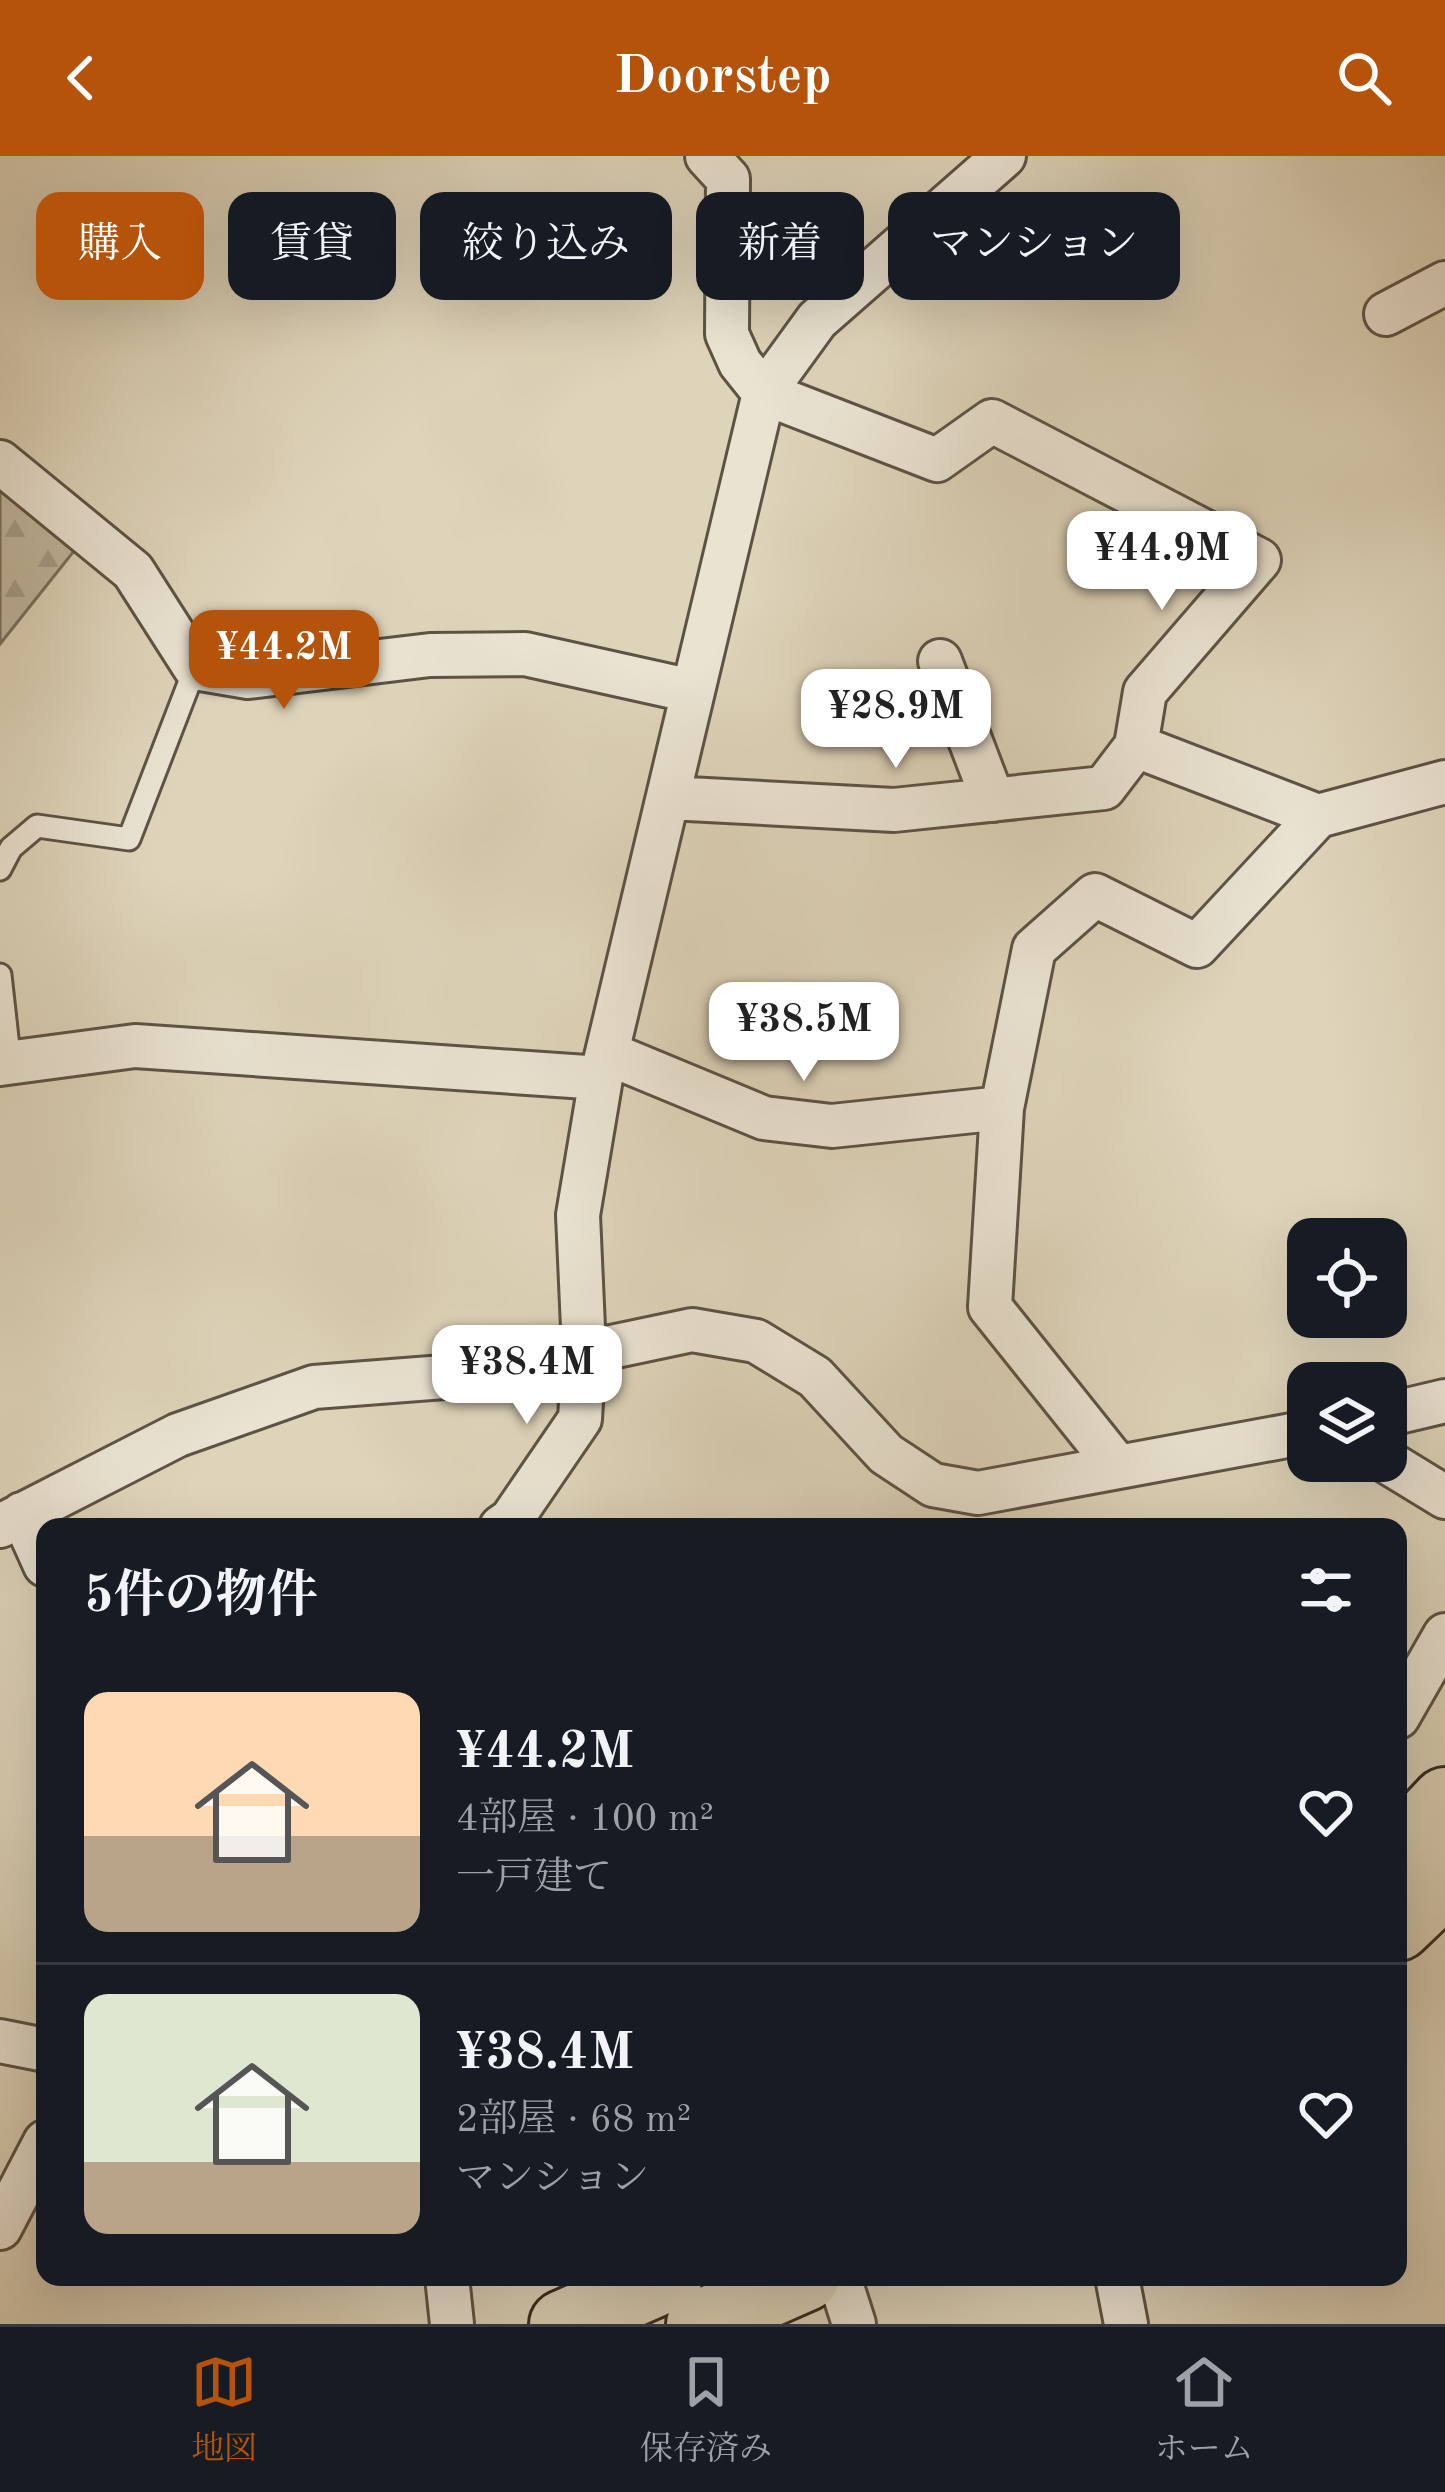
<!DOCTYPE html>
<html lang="ja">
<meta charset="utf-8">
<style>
body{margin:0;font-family:"Old Standard TT","Noto Serif JP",serif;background:#242831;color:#f1f3f6;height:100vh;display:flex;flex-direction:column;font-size:45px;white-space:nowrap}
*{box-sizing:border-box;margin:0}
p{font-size:39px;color:#9ea1a6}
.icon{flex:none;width:66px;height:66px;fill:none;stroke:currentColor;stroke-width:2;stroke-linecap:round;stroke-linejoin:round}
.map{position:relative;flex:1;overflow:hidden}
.drawer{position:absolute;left:36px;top:1362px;width:1371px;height:768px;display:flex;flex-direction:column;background:#171b24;border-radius:24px;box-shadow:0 12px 48px #0002}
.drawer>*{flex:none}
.banner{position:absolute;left:36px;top:36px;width:1374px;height:108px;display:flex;gap:24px}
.tools{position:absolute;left:1287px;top:1062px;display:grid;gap:24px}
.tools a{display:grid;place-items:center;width:120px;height:120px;border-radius:24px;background:#171b24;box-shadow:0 12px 48px #0002;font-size:60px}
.price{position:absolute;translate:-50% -102px;padding:0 27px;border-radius:24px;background:#fff;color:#222;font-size:39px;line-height:78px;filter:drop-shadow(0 3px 6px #0008)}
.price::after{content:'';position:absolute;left:50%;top:72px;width:36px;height:27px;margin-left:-18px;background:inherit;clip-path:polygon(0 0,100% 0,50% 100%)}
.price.selected{background:#b45309;color:#fff}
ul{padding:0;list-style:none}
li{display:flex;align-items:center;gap:36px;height:300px;padding:0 48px}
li+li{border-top:3px solid #363941}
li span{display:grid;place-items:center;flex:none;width:336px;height:240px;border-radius:24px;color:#555}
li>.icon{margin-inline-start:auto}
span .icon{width:144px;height:144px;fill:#fffc;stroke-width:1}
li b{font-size:51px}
h2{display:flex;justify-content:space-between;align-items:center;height:144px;padding:0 48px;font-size:51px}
.pill{padding:0 42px;border-radius:24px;background:#171b24;box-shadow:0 12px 48px #0002;font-size:42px;line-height:108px}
.pill.selected{background:#b45309;color:#fff}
header{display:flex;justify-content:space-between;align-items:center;height:156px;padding:0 48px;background:#b45309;color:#fff;font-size:54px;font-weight:800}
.tab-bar{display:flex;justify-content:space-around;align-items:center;height:168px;border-top:3px solid #363941;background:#171b24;font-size:33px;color:#9ea1a6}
.tab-bar a{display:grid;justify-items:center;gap:6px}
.tab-bar .selected{color:#b45309}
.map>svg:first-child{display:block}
.forest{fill:url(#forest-firs);stroke:#7a705e;stroke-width:3}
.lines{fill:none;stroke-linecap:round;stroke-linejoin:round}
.lane-casing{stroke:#5d5345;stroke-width:27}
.street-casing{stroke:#5d5345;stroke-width:48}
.primary-casing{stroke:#32281e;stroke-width:72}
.lane{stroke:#eae3d2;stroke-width:21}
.street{stroke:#eae3d2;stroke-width:42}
.primary{stroke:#ded4ba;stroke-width:66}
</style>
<header><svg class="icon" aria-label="back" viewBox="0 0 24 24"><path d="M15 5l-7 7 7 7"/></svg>Doorstep<svg class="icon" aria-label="search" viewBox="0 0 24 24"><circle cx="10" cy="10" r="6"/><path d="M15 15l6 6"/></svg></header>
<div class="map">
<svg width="1445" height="2168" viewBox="0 0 1445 2168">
<defs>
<pattern id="forest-firs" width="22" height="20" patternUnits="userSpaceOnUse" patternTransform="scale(3)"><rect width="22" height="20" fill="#c1b79f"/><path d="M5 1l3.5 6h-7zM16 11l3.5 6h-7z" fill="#a69d88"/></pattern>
</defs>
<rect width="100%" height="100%" fill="#ded4ba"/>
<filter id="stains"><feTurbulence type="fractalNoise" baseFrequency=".00167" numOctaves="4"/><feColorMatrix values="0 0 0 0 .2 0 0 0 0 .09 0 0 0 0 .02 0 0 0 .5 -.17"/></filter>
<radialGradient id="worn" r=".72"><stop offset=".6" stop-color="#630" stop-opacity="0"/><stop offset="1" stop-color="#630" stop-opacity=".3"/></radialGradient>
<path class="forest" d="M0,334L74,395L0,488Z"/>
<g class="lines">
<g class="lane-casing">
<path id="lane" d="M0,713L11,692L37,670L129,683L195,512
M0,819L10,909"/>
</g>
<g class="street-casing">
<path id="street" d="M1004,0L817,164L764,237L937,304L992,265L1259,404L1145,536L1136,590L1318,660L1445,626
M1386,158L1445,127
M0,306L133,415L195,512L248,521L430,499L525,498L692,535
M940,505L993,644
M669,642L894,654L1104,632L1136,590
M607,897L764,962L832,970L1002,952
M0,908L135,890L601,922
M1386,1259L1445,1245
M1386,1305L1445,1341
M1118,1311L990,1151L1002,952L1034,793L1095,739L1197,790L1318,660
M22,1358L45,1409
M0,1370L178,1279L314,1231L483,1218L692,1174L756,1185L815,1221L886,1298L933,1329L978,1337L1308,1276
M501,1371L511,1364L580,1263L584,1194L578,1059L601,922L764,237L740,207L727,178L728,23L707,0
M1398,1561L1445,1479
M0,1885L45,1894
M0,2072L45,1986
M447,2121L452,2168
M839,2121L854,2168
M1117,2121L1126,2168"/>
</g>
<g class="primary-casing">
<path id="primary" d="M1398,1695L1445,1645
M1398,1771L1445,1726
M563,2168L669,2121
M700,2168L806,2121"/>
</g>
<use href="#lane" class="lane"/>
<use href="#street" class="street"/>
<use href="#primary" class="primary"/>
</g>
<rect width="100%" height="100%" filter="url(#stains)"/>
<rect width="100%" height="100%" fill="url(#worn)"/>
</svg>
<div class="tools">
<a><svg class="icon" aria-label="locate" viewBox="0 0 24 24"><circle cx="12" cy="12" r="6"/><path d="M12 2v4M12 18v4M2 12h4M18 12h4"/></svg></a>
<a><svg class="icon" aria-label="layers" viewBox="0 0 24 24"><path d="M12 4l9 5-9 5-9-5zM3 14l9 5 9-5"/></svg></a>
</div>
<b class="price" style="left:1162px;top:457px">¥44.9M</b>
<b class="price selected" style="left:284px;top:556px">¥44.2M</b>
<b class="price" style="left:896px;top:615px">¥28.9M</b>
<b class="price" style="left:804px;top:928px">¥38.5M</b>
<b class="price" style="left:527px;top:1271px">¥38.4M</b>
<div class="banner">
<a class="pill selected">購入</a>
<a class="pill">賃貸</a>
<a class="pill">絞り込み</a>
<a class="pill">新着</a>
<a class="pill">マンション</a>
</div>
<section class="drawer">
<h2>5件の物件<svg class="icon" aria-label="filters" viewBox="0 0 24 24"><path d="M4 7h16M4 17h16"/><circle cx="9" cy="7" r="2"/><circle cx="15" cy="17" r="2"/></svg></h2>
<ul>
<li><span style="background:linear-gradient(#ffd9b3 60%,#b9a48a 0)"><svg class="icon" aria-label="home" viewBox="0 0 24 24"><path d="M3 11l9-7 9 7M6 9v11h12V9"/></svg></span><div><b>¥44.2M</b><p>4部屋 · 100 m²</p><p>一戸建て</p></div><svg class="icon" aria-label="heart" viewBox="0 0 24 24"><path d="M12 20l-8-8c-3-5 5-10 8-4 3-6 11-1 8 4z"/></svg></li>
<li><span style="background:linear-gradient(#dfe7d0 70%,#b9a48a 0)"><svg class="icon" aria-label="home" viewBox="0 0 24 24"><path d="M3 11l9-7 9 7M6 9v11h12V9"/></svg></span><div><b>¥38.4M</b><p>2部屋 · 68 m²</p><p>マンション</p></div><svg class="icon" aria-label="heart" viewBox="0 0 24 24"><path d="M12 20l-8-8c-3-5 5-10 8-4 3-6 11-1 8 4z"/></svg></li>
</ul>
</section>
</div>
<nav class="tab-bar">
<a class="selected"><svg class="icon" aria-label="map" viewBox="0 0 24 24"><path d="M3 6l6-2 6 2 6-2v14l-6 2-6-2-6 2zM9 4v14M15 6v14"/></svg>地図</a>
<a><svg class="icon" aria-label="saved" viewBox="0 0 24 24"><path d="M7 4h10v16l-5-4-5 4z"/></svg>保存済み</a>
<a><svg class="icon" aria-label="home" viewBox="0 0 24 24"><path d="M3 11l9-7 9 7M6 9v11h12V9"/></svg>ホーム</a>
</nav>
